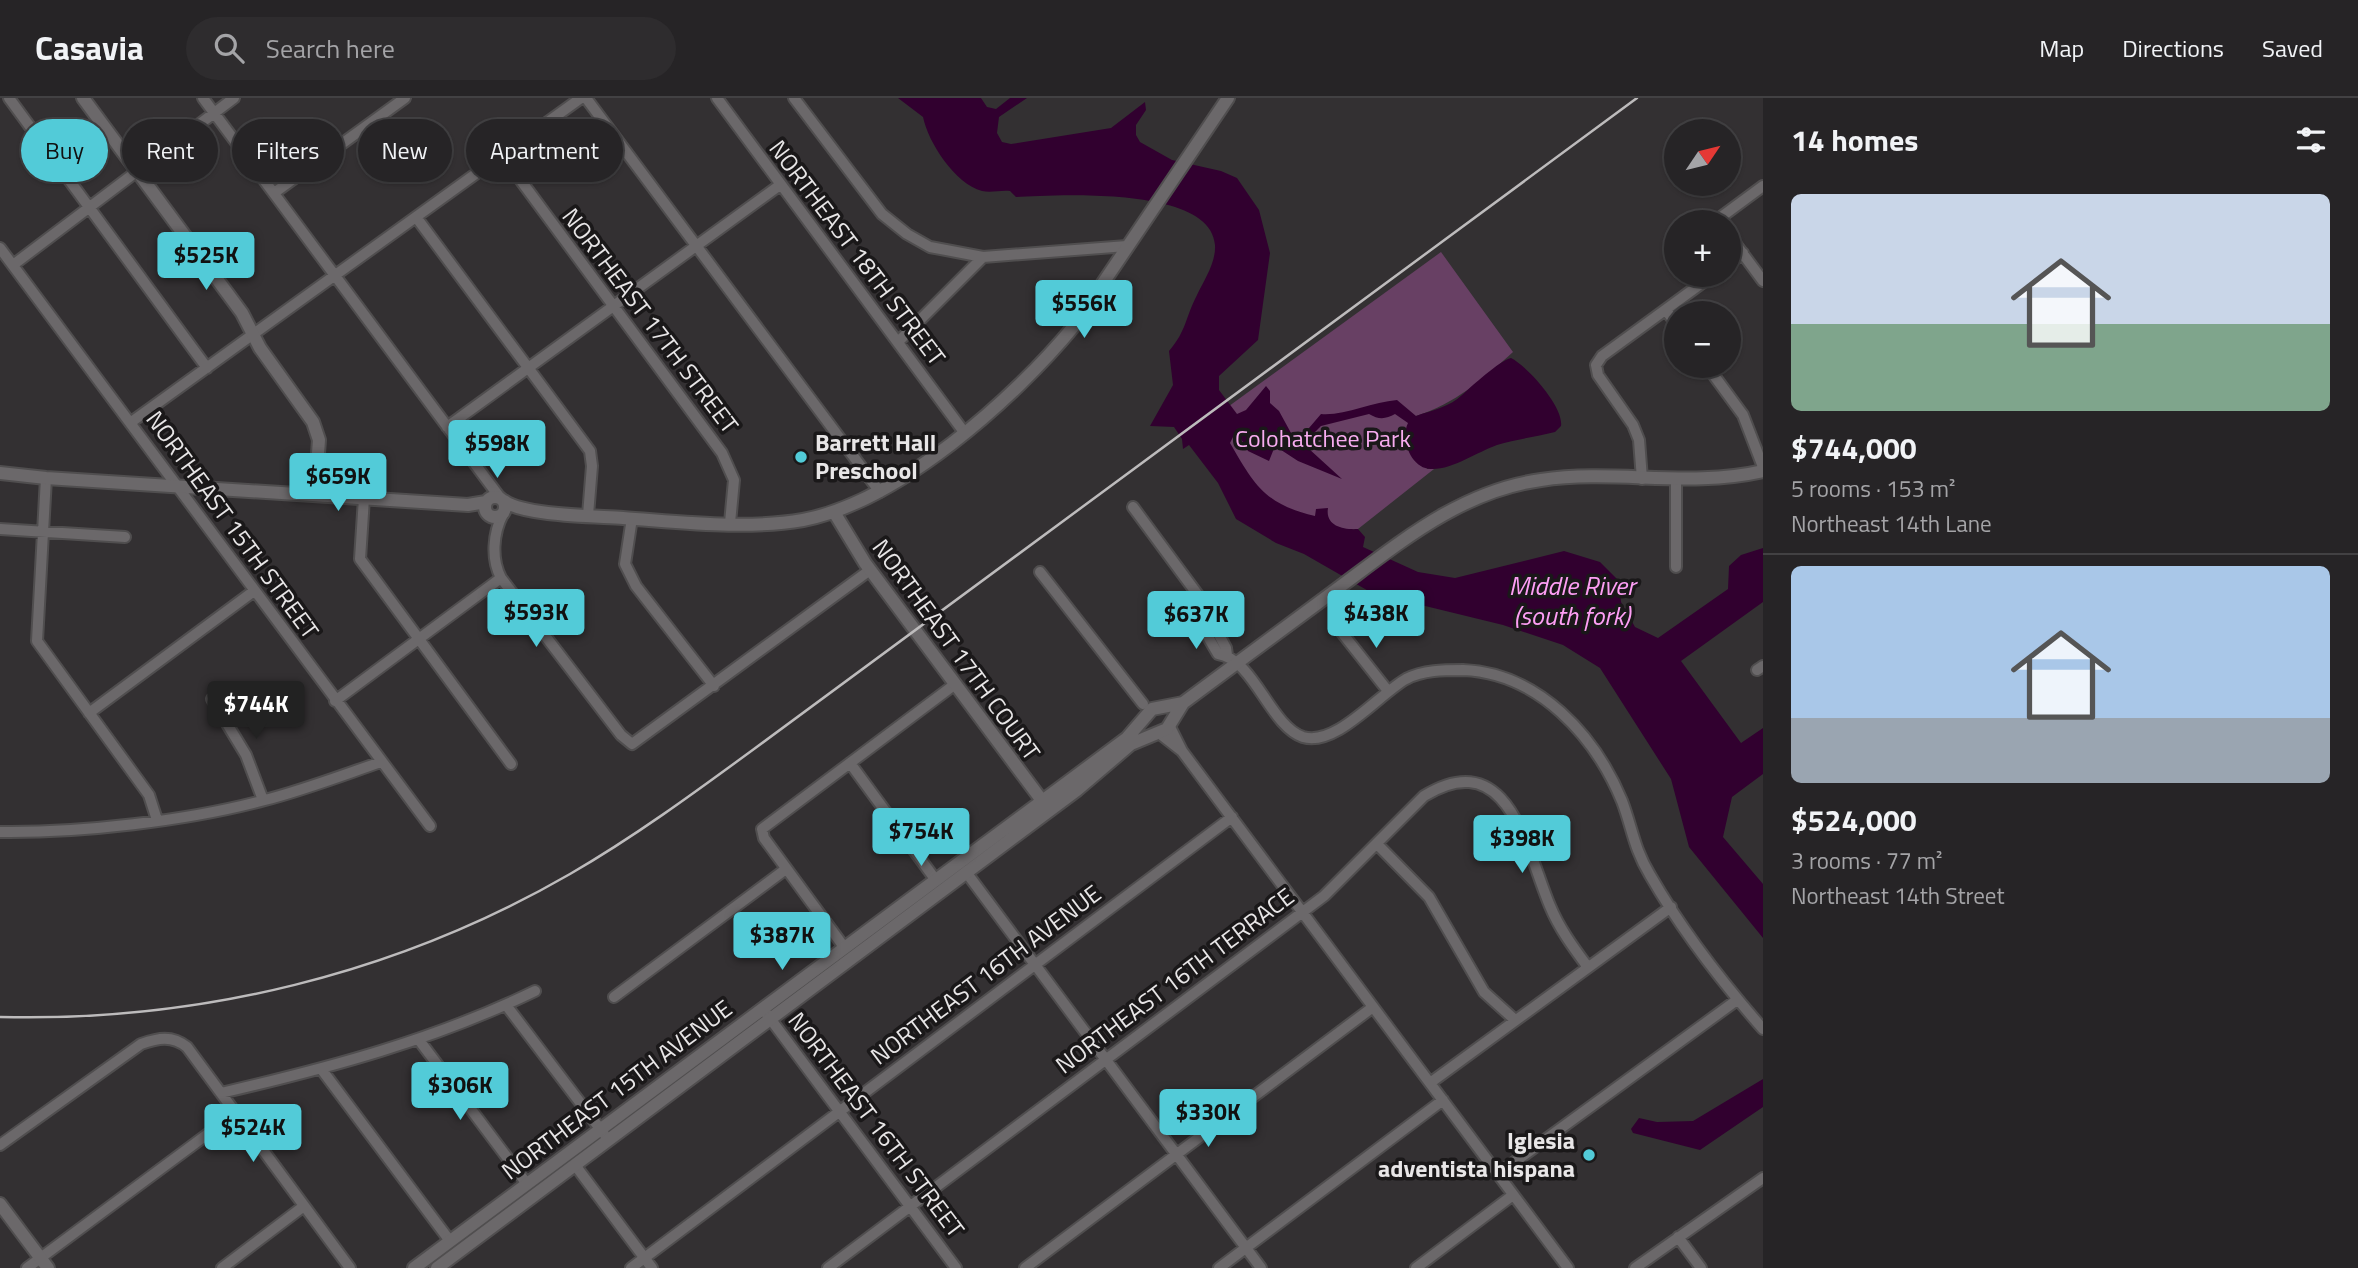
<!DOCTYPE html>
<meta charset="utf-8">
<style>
body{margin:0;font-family:"Titillium Web",sans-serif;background:#2e2c2e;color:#f1f3f6;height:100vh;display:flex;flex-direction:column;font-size:26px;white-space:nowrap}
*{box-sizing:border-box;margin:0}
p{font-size:23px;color:#a4a4a7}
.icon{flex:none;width:38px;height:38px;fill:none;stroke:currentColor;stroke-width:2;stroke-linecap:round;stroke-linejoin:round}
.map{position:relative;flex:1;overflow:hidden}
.sheet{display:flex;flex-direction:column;background:#262426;width:595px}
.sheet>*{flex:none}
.banner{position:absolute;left:21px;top:21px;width:665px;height:63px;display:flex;gap:14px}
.needle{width:46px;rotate:55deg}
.tools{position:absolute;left:1664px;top:21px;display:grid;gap:14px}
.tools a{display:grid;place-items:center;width:77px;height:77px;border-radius:50%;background:#262426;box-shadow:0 2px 5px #0004,0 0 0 2px #424143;font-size:35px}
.price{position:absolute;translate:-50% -60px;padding:0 16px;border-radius:7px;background:#52cbd8;color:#111;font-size:23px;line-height:46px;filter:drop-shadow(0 2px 4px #0008)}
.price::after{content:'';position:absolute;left:50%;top:42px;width:21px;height:16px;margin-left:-10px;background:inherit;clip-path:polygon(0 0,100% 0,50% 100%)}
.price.on{background:#222;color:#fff}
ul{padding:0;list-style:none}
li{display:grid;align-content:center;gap:14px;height:371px;padding:0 28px}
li+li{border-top:2px solid #424143}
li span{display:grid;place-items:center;height:217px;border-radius:10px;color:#555}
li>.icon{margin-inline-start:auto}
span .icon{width:126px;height:126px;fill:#fffc;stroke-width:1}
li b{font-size:30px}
h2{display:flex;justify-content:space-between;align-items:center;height:84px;padding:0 28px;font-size:30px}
.pill{padding:0 24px;border-radius:32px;background:#262426;box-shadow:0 2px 5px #0004,0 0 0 2px #424143;font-size:24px;line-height:63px}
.pill.on{background:#52cbd8;color:#111}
header{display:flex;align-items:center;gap:42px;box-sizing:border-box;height:98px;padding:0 35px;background:#262426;border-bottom:2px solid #424143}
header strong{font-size:33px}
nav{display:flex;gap:38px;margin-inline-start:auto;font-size:24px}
.search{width:490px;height:63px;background:#2e2c2e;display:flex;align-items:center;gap:18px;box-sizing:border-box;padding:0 24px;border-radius:38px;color:#a4a4a7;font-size:26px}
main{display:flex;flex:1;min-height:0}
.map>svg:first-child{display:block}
.green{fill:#684064}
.water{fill:#31002f}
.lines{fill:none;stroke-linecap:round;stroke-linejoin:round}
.minor-casing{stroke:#504e4f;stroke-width:14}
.tertiary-casing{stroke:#504e4f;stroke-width:16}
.minor{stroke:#6b686a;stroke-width:10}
.tertiary{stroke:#6b686a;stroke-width:12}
.rail{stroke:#bdbbbc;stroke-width:2.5}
.poi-dot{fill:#52cbd8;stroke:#1a1819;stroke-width:2.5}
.labels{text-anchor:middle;stroke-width:7;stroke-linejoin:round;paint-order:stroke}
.street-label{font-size:24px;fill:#e8e6e7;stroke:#1a1819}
.park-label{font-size:24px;fill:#f8acf0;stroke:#1a1819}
.poi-label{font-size:24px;font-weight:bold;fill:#e8e6e7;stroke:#1a1819;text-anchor:start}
.water-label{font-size:26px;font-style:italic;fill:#fd9ef4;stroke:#1a1819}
</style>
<header>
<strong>Casavia</strong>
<div class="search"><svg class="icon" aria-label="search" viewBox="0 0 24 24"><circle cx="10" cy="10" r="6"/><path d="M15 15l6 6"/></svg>Search here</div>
<nav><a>Map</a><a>Directions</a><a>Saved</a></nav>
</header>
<main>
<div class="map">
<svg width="1763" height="1170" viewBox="0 0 1763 1170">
<rect width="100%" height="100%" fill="#333032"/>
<path class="green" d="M1441,154L1513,254C1482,282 1456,305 1416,318L1427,371H1434L1358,431L1347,432L1278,411L1246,392L1221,345L1225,311Z"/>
<path class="water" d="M898,0H981L987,9L996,11L1010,0H1027L999,19L997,35L1002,44L1011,46L1111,30L1145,4L1146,12L1136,27V37L1140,44L1172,62L1221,73L1237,80L1259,112L1270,155L1258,242L1219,278V292L1237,316L1246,312L1266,288L1270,293V305L1279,313L1291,335L1303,337L1321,316C1344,318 1372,304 1397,302L1416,318C1432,312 1450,309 1462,297C1472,288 1499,263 1511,260C1527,268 1564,309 1561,328L1555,334C1536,339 1516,341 1497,347C1477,354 1452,372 1431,371C1411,371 1400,341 1408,325L1395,316C1386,321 1379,322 1369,316L1321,328L1312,337L1315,344L1308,350L1342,381L1298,363L1275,348L1269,363L1248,353L1241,341L1234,337L1230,345C1255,388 1265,406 1315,418L1316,411L1328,410C1325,428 1343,432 1358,431L1365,439L1363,449L1418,474L1455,480L1564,453L1600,464L1619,483L1621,504L1635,529L1658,540L1728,491L1729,468L1741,457L1763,450V504L1681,563L1741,645L1763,630V676L1732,699L1723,739L1763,786V840L1689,749L1671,681L1600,570L1563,547L1503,527L1372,495L1304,456L1276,445L1236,421L1218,385L1189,347L1183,351L1182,341L1174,329L1150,328L1173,287L1169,253C1187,232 1185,220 1197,197C1204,182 1216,165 1215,147C1211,88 1058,97 1016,99L1010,93C1001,92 991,95 982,93C955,86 928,44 923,19Z
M1763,981V1009L1700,1052L1633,1035L1631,1031L1639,1020L1657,1024L1693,1023Z"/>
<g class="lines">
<g class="minor-casing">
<path id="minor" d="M9,0L207,270
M203,0L501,401
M586,0L880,394
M717,0L964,334
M794,0L882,116L907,136L930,149L983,159L1127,148
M502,57L722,355L734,382L730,425
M274,95L405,0
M416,119L590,353L592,368L588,417
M1719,124L1717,122L1763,88
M1729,137L1763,183
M0,150L430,728
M1729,165L1743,155
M13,167L234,0
M1666,212L1676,226
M898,244L983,159
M1707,268L1743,317L1763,369
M130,325L581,0
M447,329L780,87
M46,380L37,543L149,697L157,722
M1642,381L1639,342L1633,327L1598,277L1596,267L1602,258L1713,177
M364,400L360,461L511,666
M1133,409L1198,497L1226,550L1227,557
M503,416C493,435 491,461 501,480L621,637L632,646L870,472
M632,420L625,466L636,488L714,588
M0,431L125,439
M1676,469V383
M1040,474L1143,606
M1201,505L1204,532L1218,556C1254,561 1270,628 1303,639C1336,649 1378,597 1406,581C1423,572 1444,572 1463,572C1539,575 1595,638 1622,703C1632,729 1634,751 1650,777C1681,831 1722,884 1763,931
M1339,531L1388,593
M1757,572L1763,568
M212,601L246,657L263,702
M335,603L501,480
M89,615L254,493
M1159,635L1182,653L1169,627
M1182,653L1568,1170
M850,665L935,781
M0,734C80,735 187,723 265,702C304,692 343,677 381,664
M1378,747L1429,799L1484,894L1515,922
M966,774L1261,1170
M844,849L764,740L762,731L954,587
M614,899L786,771
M506,907L604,1036
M766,915L956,1170
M419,942L527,1086
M322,972L450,1143
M1430,985L1671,809
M221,995C329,970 434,942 535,893
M0,1047L141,946C158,940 172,937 187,949L350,1170
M575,1067L652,1170
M1498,1076L1737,902
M1678,1139L1701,1170
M27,1170L236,1015
M222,1170L304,1108
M631,1170L1232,719
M828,1170L1324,798L1424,698C1509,646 1526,751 1550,808C1559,830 1573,849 1587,868
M1025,1170L1373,909
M1219,1170L1443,1002
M1416,1170L1513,1097
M1635,1170L1763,1080"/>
</g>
<g class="tertiary-casing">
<path id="tertiary" d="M83,0L242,215L260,250L313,324L319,342L315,396
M0,375L46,380L468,407L486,404
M485 409a10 10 0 1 1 20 0a10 10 0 1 1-20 0Z
M504,403C525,418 595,418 623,420C681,424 746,432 803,422C898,404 1014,301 1074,228L1228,0
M834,414L865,465L1046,708
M0,1106L48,1170
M414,1170L1127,640L1152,611L1183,605
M437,1170L1077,692L1131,646L1167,631L1183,605C1233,568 1283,531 1333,494C1397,447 1459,393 1541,382C1615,371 1689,390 1763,373"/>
</g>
<use href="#minor" class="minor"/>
<use href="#tertiary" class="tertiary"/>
<path class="rail" d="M0,919C199,924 397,876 570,776C634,739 694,695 754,651L1637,0"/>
</g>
<g class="poi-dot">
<circle cx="801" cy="359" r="7"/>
<circle cx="1589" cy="1057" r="7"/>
</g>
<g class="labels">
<g class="street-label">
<text transform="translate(857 155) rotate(53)" y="8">NORTHEAST 18TH STREET</text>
<text transform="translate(650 223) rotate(53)" y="8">NORTHEAST 17TH STREET</text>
<text transform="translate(232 427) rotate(54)" y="8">NORTHEAST 15TH STREET</text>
<text transform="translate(956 552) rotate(54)" y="8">NORTHEAST 17TH COURT</text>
<text transform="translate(986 877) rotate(-37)" y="8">NORTHEAST 16TH AVENUE</text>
<text transform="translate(1175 883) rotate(-37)" y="8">NORTHEAST 16TH TERRACE</text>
<text transform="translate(617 992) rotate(-37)" y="8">NORTHEAST 15TH AVENUE</text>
<text transform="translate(876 1027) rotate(53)" y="8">NORTHEAST 16TH STREET</text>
</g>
<g class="park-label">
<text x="1323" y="349">Colohatchee Park</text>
</g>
<g class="poi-label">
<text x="815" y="353">Barrett Hall<tspan x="815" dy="28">Preschool</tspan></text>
<text x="1575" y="1051" text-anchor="end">Iglesia<tspan x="1575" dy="28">adventista hispana</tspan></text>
</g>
<g class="water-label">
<text x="1572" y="497">Middle River<tspan x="1572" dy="30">(south fork)</tspan></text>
</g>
</g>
</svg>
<div class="tools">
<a><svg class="needle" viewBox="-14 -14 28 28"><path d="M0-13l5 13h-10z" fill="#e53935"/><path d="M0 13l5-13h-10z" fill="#a4a4a7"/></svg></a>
<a>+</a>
<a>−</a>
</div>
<b class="price" style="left:206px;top:194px">$525K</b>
<b class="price" style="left:1084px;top:242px">$556K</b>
<b class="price" style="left:497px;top:382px">$598K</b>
<b class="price" style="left:338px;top:415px">$659K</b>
<b class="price" style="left:536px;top:551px">$593K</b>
<b class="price" style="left:1376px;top:552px">$438K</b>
<b class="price" style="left:1196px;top:553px">$637K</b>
<b class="price on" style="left:256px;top:643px">$744K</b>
<b class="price" style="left:921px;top:770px">$754K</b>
<b class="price" style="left:1522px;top:777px">$398K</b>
<b class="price" style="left:782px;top:874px">$387K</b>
<b class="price" style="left:460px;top:1024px">$306K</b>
<b class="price" style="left:1208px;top:1051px">$330K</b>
<b class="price" style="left:253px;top:1066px">$524K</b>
<div class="banner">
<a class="pill on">Buy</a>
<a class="pill">Rent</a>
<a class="pill">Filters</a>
<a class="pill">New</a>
<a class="pill">Apartment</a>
</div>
</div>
<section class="sheet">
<h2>14 homes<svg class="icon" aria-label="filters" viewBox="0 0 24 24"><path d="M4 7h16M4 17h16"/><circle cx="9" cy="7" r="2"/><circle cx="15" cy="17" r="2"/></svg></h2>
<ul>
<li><span style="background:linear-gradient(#c9d6e8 60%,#7fa58c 0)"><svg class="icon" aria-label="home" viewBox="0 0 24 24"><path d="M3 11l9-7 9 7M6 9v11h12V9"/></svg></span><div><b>$744,000</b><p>5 rooms · 153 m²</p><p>Northeast 14th Lane</p></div></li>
<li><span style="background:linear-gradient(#a9c7e8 70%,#9aa5b1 0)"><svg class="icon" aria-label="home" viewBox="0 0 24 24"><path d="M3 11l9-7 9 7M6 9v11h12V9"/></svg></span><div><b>$524,000</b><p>3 rooms · 77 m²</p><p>Northeast 14th Street</p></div></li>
</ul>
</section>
</main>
